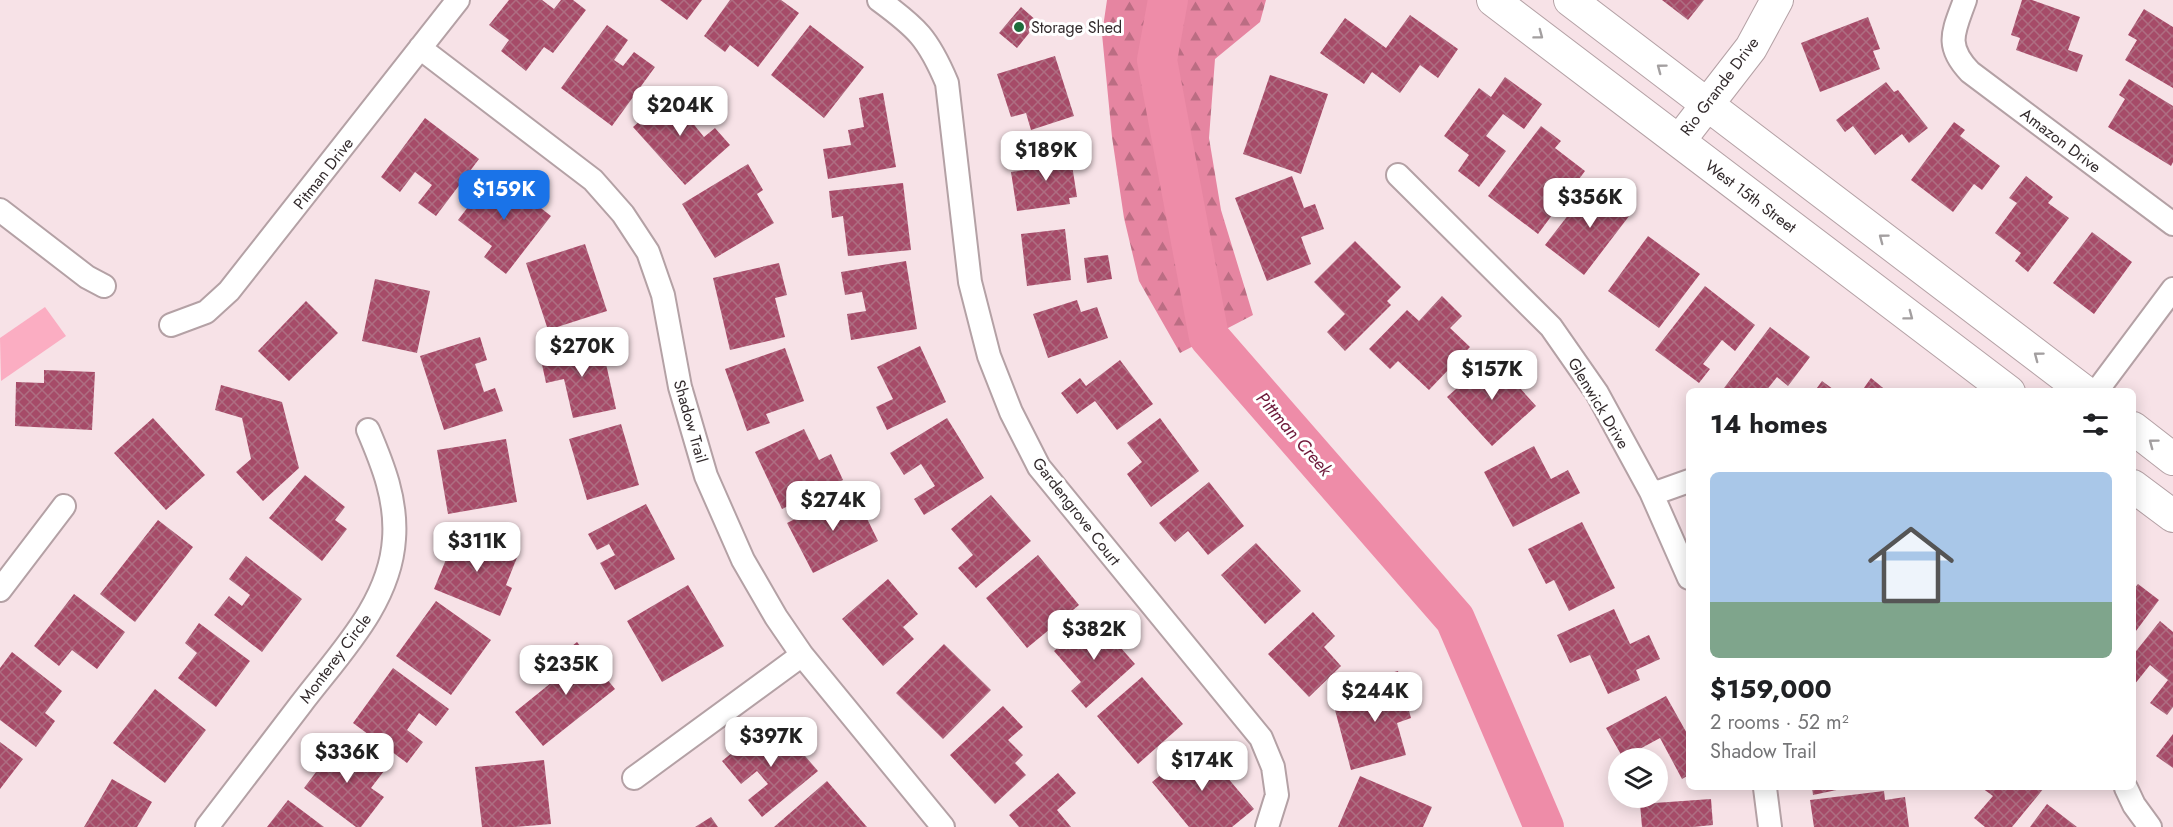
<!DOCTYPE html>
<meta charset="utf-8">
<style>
body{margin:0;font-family:Jost,sans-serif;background:#f2f2f2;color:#202124;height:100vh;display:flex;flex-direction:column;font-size:22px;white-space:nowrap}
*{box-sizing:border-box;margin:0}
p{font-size:20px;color:#757577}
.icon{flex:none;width:33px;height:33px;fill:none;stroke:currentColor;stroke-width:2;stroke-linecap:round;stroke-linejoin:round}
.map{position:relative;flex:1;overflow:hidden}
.details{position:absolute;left:1686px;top:388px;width:450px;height:402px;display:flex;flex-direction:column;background:#fff;border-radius:9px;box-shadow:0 3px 15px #0003}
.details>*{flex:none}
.controls{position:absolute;left:1608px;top:748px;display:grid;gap:12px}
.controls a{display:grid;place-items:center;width:60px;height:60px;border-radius:50%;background:#fff;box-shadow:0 3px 15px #0003;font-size:30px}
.price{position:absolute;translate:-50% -51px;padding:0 14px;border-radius:12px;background:#fff;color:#222;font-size:20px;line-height:39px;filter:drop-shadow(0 2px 3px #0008)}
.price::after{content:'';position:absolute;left:50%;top:36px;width:18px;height:14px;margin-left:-9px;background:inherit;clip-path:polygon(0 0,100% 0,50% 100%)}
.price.on{background:#1a73e8;color:#fff}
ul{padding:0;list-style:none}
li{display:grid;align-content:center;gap:12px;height:318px;padding:0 24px}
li+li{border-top:2px solid #e0e0e0}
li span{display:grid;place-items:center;height:186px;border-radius:9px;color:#555}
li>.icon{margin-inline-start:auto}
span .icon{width:108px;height:108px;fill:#fffc;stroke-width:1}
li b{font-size:26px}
h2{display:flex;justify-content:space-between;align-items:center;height:72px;padding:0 24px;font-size:26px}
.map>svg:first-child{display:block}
.forest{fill:url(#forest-firs)}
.pitch{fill:#fbadc2}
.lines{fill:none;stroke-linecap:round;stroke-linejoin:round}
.river{stroke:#ee8ca8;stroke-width:40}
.building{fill:url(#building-cross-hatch)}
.street-casing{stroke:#b4a1a5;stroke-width:26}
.secondary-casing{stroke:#b4a1a5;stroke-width:34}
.street{stroke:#fff;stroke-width:22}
.secondary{stroke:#fff;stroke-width:32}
.oneway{stroke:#a39fa0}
.poi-dot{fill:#1d6c3b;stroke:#fff;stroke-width:2}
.labels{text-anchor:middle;stroke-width:6;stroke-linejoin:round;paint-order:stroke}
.poi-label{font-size:16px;fill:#322a2c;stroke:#fff;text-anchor:start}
.street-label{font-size:16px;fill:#322a2c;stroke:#fff}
.water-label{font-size:18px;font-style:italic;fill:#6e1839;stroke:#fff}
</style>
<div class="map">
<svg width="2173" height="827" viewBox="0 0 2173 827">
<defs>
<pattern id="forest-firs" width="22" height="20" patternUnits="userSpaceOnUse" patternTransform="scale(1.5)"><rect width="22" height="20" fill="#e685a1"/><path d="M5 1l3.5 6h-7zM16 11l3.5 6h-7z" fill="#bb6d83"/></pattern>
<pattern id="building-cross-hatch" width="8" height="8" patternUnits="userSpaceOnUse" patternTransform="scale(1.5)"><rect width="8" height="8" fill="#a64b68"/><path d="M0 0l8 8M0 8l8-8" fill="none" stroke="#ae6e82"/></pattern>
</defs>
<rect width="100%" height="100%" fill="#f7e2e7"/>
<path class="forest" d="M1107,0H1266L1260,22L1215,59L1209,138L1221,210L1253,315L1180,353L1139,281L1124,218L1112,137L1102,34Z"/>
<path class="pitch" d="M45,307L66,336L1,381L0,338Z"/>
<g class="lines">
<path class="river" d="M1168,0L1157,60L1209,337L1455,619L1544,827"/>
</g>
<path class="building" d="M509,0H542L554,9L561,0H573L586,10L553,53L544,47L526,71L501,51L509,40L489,25Z
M660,0H702L687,20Z
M730,0H781L799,13L758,67L730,45L725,52L704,36Z
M1662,0H1704L1688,20Z
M2022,0H2032L2080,17L2068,50L2083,55L2077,72L2016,50L2020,38L2011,35Z
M1021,7L1038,22L1017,48L999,33Z
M2144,9L2173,27V88L2125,60L2137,40L2128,35Z
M1410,15L1458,49L1438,78L1420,65L1400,93L1372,72L1364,84L1320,53L1345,18L1386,48Z
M1868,17L1880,49L1873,51L1880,69L1820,92L1801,43Z
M607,25L628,40L614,60L623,66L634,52L655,67L612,126L561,88Z
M810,25L864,67L824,118L771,75Z
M1055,56L1074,116L1031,130L1026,113L1011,117L997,74Z
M1270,75L1328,94L1301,174L1243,154Z
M1505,77L1542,104L1524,129L1503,114L1486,136L1506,151L1479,187L1458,171L1469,155L1444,136L1479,88L1491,97Z
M2129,79L2173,106V162L2171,166L2108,127L2125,99L2119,95Z
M1886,82L1894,92L1898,90L1928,128L1909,143L1902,134L1875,155L1853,126L1845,132L1836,120Z
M679,87L701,112L691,121L704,137L715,128L730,145L685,185L633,127Z
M883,93L896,167L828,179L823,149L851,145L848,130L864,127L859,98Z
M425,118L479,159L436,216L418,203L432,185L415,172L400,192L381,177Z
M1954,122L1965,130L1960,136L2000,166L1982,190L1974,184L1953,212L1911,180Z
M1541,126L1561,141L1555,148L1585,171L1538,234L1488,196Z
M1069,146L1077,197L1069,198L1070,204L1017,211L1011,172L1046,167L1044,150Z
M748,164L763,190L757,194L774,223L715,258L682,204Z
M495,172L551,216L506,274L484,257L492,246L458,220Z
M1292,176L1304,208L1315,204L1324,229L1301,237L1311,264L1267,281L1235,198Z
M2026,176L2053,197L2048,203L2069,218L2028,272L2015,261L2021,253L1995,233L2017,203L2009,198Z
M903,183L911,250L848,256L843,216L832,218L829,191Z
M1590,187L1606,199L1613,190L1636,207L1584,275L1545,245Z
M1065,229L1071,280L1027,286L1021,234Z
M2092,232L2132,262L2094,314L2053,283Z
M1648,236L1700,274L1659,328L1608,291Z
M1355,241L1401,287L1387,301L1391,305L1345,351L1327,332L1345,314L1314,282Z
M585,244L607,311L548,330L526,263Z
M1108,255L1112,279L1087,283L1084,258Z
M906,261L917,329L851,340L847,314L866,311L862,292L845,295L841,272Z
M779,263L787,295L775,298L785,337L730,350L713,278Z
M375,279L430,291L417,353L362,341Z
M1705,286L1755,325L1735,351L1722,340L1703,364L1710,369L1699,383L1655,350Z
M1442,296L1462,316L1450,328L1470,347L1429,390L1398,361L1390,369L1369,349L1407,310L1419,321Z
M1077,300L1081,312L1097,307L1108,338L1048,358L1033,314Z
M306,301L338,333L289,381L258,351Z
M1770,327L1810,357L1788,386L1777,377L1765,392H1721Z
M480,337L487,360L475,364L484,392L495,388L503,411L444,430L420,356Z
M601,341L616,409L573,418L564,379L546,383L540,355Z
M920,346L946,402L887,430L876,407L893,399L877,367Z
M785,348L804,401L766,414L770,423L747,431L725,369Z
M1492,357L1536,406L1492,446L1447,397Z
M1120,360L1153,404L1117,430L1095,401L1077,414L1061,393L1080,378L1086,386Z
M44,370L95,372L92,430L15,426L16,382L44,383Z
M1871,378L1888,392H1861Z
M1822,381L1837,392H1814Z
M221,385L282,402L299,468L263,501L236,472L251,459L242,418L215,410Z
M153,418L205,475L166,510L114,453Z
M947,418L984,478L924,515L914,499L935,486L921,464L904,475L890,453Z
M1160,418L1199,471L1151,507L1127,474L1142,462L1127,443Z
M621,424L639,485L587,500L569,439Z
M804,429L819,460L831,454L843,480L782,509L755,452Z
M506,439L517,502L448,514L437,450Z
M1534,446L1551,479L1568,470L1580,493L1513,527L1484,472Z
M305,475L345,507L335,520L347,529L322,561L269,518Z
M1209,482L1244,526L1208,555L1188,531L1175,542L1159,523Z
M853,490L878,541L813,573L787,523Z
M991,495L1031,541L976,588L958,568L973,555L951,529Z
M646,504L675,559L615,590L600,563L615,555L609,544L597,550L588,534Z
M158,520L193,547L135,622L100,594Z
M1582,522L1615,588L1569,611L1554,580L1546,584L1528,549Z
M458,530L518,555L506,585L512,588L500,616L434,589Z
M1256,543L1301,591L1265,624L1221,575Z
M1038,555L1079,605L1027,648L986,598Z
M246,556L302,599L262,652L214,615L229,596L242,606L250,595L229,579Z
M888,579L918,614L903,627L914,639L883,666L842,619Z
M2138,584L2159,600L2133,635V590Z
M688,585L724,646L662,682L627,621Z
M74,594L125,632L97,669L72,650L59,666L34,646Z
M436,601L491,640L451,695L396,656Z
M1614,609L1630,644L1649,635L1660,659L1636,670L1640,680L1608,694L1590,655L1570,663L1557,635Z
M1313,612L1335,636L1324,647L1341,666L1309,697L1268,654Z
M1093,616L1135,664L1086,708L1071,691L1081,682L1054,651Z
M2160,621L2173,632V707L2167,715L2150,703L2168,680L2150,665L2134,685L2133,684V655Z
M199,623L250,661L216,707L178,678L197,653L185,643Z
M577,642L615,689L543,746L515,712L567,670L557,658Z
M944,644L991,690L943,739L896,693Z
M12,652L62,691L45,713L55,721L36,747L0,720V668Z
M393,668L449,709L436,726L419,713L407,730L423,742L407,763L353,723Z
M1398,671L1411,718L1397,723L1406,755L1351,770L1335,710L1371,700L1365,680Z
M1142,677L1183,724L1138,764L1097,716Z
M155,689L206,730L165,783L113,743Z
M1666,696L1689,737V775L1682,779L1660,738L1623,758L1606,728Z
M1003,706L1023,727L1008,740L1023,755L1015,763L1026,775L995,804L950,755Z
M780,727L818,771L762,817L748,800L768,784L757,771L741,784L722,761L759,731L766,739Z
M2173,734V768L2156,756Z
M341,739L384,771L371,788L384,797L361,827H356L304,788Z
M0,742L23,759L0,789Z
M1199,744L1254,809L1232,827H1189L1152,782Z
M544,760L551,824L515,827H482L475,767Z
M1058,773L1076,793L1057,810L1071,827H1019L1009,815Z
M1360,776L1432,807L1423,827H1338Z
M112,779L152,802L137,827H84Z
M827,781L867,827H774Z
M1812,788H1846L1813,795Z
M1982,788H2044L2012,827H1985L1974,818L1993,796Z
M1884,791L1885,800L1905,797L1909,827H1814L1810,800Z
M1711,799L1713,825L1693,827H1642L1640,804Z
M288,800L324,827H267Z
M2047,804L2077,827H2030Z
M711,817L718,827H695Z"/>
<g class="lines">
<g class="street-casing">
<path id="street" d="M879,0C917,28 928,38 947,83L970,282L989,356L1011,412L1039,467L1261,738L1273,767L1277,795L1267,827
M1965,0C1954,31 1944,45 1970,72L2173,224
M420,48L593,180L623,214L648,252L663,295L680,387L706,476L743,560L776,617L802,655L943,827
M1398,175L1551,327L1597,393L1651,492L1689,578
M0,210L87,277L104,286
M171,325L206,312L229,291L458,0
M2096,392L2173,289
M1651,492L1661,491L1689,481
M0,590L64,506
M634,778L802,655
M1765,788L1770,827
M2126,788L2134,805L2150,827
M207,827C238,786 270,745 301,704C338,655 390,604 394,539C397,500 383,465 368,430"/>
</g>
<g class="secondary-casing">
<path id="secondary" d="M1493,0L2009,392
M1570,0L2085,392
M1679,141L1751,48L1777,0
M2133,428L2173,459
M2133,486L2173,516"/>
</g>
<use href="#street" class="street"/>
<use href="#secondary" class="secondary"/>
</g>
<defs><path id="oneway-chevron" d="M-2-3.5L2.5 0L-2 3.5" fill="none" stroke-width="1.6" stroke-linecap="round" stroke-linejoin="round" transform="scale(1.5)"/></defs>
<g class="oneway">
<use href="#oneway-chevron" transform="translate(1539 35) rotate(37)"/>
<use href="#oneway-chevron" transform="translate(1661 68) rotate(-143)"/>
<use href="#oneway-chevron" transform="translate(1883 238) rotate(-143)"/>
<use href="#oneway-chevron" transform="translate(1909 316) rotate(37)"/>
<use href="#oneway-chevron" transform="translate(2038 356) rotate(-143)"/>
<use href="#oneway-chevron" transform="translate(2153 443) rotate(-143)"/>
</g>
<circle class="poi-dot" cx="1019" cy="27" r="6"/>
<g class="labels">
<g class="poi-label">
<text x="1031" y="33">Storage Shed</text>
</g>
<g class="street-label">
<text transform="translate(1719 86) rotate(-53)" y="6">Rio Grande Drive</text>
<text transform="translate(2061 140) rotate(37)" y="6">Amazon Drive</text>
<text transform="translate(323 173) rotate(-52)" y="6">Pitman Drive</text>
<text transform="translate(1751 196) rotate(37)" y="6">West 15th Street</text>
<text transform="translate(1599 403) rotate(59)" y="6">Glenwick Drive</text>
<text transform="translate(691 421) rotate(74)" y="6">Shadow Trail</text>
<text transform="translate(1077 511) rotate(52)" y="6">Gardengrove Court</text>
<text transform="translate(335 658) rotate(-53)" y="6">Monterey Circle</text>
</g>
<g class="water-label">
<text transform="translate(1294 434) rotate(49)" y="6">Pittman Creek</text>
</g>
</g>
</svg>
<div class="controls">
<a><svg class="icon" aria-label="layers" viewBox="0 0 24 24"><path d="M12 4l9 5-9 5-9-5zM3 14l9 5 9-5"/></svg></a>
</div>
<b class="price" style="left:680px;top:137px">$204K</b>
<b class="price" style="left:1046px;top:182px">$189K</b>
<b class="price on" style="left:504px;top:221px">$159K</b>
<b class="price" style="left:1590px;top:229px">$356K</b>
<b class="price" style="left:582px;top:378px">$270K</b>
<b class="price" style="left:1492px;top:401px">$157K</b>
<b class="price" style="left:833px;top:532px">$274K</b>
<b class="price" style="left:477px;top:573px">$311K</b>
<b class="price" style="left:1094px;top:661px">$382K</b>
<b class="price" style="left:566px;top:696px">$235K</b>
<b class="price" style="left:1375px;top:723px">$244K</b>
<b class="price" style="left:771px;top:768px">$397K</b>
<b class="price" style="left:347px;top:784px">$336K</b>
<b class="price" style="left:1202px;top:792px">$174K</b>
<section class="details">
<h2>14 homes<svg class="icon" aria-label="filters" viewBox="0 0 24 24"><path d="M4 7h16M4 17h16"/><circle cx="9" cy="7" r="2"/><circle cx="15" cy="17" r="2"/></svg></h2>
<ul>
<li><span style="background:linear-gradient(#a9c7e8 70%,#7fa58c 0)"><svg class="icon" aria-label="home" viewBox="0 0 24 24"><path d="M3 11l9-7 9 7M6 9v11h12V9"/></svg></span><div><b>$159,000</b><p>2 rooms · 52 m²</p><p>Shadow Trail</p></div></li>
</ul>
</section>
</div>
